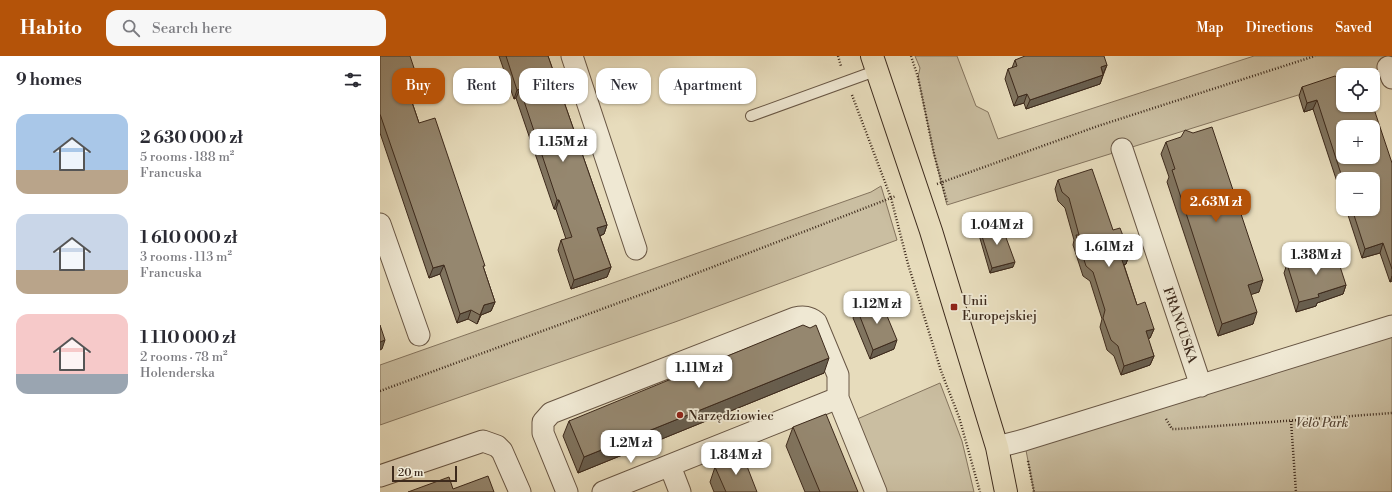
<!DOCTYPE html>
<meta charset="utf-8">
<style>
body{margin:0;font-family:"Libre Bodoni",serif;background:#f7f7f7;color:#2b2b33;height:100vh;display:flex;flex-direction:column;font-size:15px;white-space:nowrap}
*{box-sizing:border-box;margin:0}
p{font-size:13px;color:#7c7c81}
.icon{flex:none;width:22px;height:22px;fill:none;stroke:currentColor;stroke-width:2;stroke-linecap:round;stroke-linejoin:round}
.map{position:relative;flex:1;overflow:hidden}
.drawer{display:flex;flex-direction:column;background:#fff;width:380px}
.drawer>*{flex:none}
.hud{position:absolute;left:12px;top:12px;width:380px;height:36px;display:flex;gap:8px}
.controls{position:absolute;left:956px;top:12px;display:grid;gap:8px}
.controls a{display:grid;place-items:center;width:44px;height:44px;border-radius:8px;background:#fff;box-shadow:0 1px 3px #0004;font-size:20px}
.scale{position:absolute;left:12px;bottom:10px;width:65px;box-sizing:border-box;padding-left:4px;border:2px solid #3d2a1c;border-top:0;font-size:11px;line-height:14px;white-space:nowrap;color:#3d2a1c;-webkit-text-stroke:3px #efe8d3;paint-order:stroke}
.price{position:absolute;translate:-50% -34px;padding:0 9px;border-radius:8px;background:#fff;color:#222;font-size:13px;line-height:26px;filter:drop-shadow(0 1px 2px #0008)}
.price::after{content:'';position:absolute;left:50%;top:24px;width:12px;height:9px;margin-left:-6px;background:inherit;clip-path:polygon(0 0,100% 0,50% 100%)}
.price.current{background:#b45309;color:#fff}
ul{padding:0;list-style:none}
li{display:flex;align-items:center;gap:12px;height:100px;padding:0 16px}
li span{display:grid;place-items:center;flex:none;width:112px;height:80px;border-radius:12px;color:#555}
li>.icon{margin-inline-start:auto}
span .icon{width:48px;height:48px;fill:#fffc;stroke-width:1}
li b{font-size:17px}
h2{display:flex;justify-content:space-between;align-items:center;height:48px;padding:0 16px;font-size:17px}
.chip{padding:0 14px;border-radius:12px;background:#fff;box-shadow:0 1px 3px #0004;font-size:14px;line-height:36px}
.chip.current{background:#b45309;color:#fff}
header{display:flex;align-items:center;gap:24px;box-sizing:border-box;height:56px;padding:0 20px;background:#b45309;color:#fff}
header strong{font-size:19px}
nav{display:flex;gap:22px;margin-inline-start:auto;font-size:14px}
.search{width:280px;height:36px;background:#f7f7f7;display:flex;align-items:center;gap:10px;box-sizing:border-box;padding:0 14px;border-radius:12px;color:#7c7c81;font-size:15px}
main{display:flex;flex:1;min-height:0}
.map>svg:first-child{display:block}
.green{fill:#cabea1;stroke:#84745e}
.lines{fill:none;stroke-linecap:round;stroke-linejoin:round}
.lane-casing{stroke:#685644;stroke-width:12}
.street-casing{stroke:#685644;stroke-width:23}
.primary-casing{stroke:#3d2a1c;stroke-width:24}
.path{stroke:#3d2a1c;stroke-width:2.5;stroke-dasharray:1 2;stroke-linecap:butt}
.lane{stroke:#efe8d3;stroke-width:10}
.street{stroke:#efe8d3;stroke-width:21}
.primary{stroke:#e7dcbc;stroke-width:22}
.wall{fill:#80745f;stroke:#3d2a1c}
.shaded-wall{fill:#685e4e;stroke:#3d2a1c}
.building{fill:#95876f;stroke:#3d2a1c;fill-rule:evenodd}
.poi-dot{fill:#8f2418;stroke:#efe8d3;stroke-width:1.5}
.labels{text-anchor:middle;stroke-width:3.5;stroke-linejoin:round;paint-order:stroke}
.poi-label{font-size:13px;fill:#3d2a1c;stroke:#efe8d3;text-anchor:start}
.street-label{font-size:13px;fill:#3d2a1c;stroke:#efe8d3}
.park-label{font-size:13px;font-style:italic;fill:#594837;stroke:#efe8d3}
</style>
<header>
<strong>Habito</strong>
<div class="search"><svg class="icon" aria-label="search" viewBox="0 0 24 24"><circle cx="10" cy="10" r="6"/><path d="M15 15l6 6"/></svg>Search here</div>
<nav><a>Map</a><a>Directions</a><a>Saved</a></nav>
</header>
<main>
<section class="drawer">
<h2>9 homes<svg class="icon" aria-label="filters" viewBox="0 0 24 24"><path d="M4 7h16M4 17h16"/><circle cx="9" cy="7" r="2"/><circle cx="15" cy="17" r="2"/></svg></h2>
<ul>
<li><span style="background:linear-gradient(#a9c7e8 70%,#b9a48a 0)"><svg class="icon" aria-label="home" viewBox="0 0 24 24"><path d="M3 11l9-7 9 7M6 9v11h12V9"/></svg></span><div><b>2 630 000 zł</b><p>5 rooms · 188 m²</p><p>Francuska</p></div></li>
<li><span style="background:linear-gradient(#c9d6e8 70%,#b9a48a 0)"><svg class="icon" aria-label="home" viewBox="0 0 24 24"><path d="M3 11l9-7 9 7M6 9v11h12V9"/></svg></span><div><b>1 610 000 zł</b><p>3 rooms · 113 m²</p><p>Francuska</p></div></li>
<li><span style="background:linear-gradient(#f6c9c9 75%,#9aa5b1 0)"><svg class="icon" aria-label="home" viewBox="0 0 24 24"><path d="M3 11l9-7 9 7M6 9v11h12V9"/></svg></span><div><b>1 110 000 zł</b><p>2 rooms · 78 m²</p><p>Holenderska</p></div></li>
</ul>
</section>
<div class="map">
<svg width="1012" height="436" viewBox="0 0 1012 436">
<rect width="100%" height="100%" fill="#e7dcbc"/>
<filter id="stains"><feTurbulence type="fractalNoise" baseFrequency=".005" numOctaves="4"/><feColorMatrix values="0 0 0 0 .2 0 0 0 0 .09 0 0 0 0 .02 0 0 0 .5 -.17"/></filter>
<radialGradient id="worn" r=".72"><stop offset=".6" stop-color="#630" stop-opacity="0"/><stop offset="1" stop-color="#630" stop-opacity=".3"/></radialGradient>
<path class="green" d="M535,0H577L596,50L608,56L618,83L874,0H1012V10L982,19H963V25L567,149L554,98L538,21L540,12Z
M501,130L517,184L295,266L0,369V309L491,136Z
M1012,270V436H654L644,384Z
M560,327L582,385L594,436H496L468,367Z"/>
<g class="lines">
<g class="lane-casing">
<path id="lane" d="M371,60L498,14"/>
</g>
<g class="street-casing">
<path id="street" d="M192,0L256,193
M1008,11L1012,22
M742,93L821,330
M0,168L39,279
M458,342L496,436
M617,391L644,384L1012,270
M290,410L300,436
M0,420L103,385L117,390L122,395L140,436
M187,436L163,377V366L171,357L415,262C424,260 429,261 436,266L458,319V342L223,436"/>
</g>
<g class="primary-casing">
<path id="primary" d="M492,0L551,175L617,391L626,436"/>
</g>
<path class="path" d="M458,0L461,10
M531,0L538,21L554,98L567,146
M472,39L511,142L528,208L561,315L579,361L600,436
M557,128L718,70L935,0
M0,335L268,236L516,140
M786,363L792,373H797L1012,357
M911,365L916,436
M648,405L654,436"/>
<use href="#lane" class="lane"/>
<use href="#street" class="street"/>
<use href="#primary" class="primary"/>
</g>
<path class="wall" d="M0,0L31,22L26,24L25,25L39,67L104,213L115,246L111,255L101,259L97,268L88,263L77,267L60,218L49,222L0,77Z
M119,0H168L227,169L224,178L220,180L231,211L227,221L191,233L178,194L181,184L186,183L176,153H174L136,42L134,43Z
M635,4L727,9L720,28L646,53L644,47L634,50L625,23L628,13L632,12Z
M922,31L963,49L1012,107V225L1010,226L1000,197L982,202L966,153H993L963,123V144L933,53L924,56L919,40Z
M786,86L879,236L871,238L873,268L838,280L787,126L789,121L781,98Z
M678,124L733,174L749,199L746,208L744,209L757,249L774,273L770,282L768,283L774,300L770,309L741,319L734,300L727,294L720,271L722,263L710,225L703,220L693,189L694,184L685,152L678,145L675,133Z
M600,174L633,211L610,217L599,179Z
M927,204L966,229L963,238L937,247L936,250L916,256L904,217L907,208Z
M477,253L514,293L490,303L473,262Z
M444,317L198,417L183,380L189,365Z
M413,371L478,436H425L406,390Z
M335,411L377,436H334L330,426Z"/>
<path class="shaded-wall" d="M727,9L723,18L721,11Z
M34,12L31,22L26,24L23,32L24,16Z
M723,19L720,28L646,53L650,44Z
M140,33L136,42L134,43L137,34Z
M647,38L644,47L634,50L638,41Z
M937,44L933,53L924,56L927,47Z
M177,144H179L176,153H174Z
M227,169L224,178L214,182L217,172Z
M1003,187L1000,197L982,202L985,193Z
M749,199L746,208L738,211L741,201Z
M635,206L633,211L610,217L612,212Z
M64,209L60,218L49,222L53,212Z
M231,211L227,221L191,233L194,224Z
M1012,220V225L1010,226Z
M883,224L879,236L864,241L868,229Z
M966,229L963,238L937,247L936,250L916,256L919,246L938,238Z
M115,246L111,255L101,259L97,268L104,249Z
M91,254L88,263L77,267L80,258Z
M877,256L873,268L838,280L842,268Z
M774,273L770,282L762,285L766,275Z
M5,284L2,293L0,294V286Z
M517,284L514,293L490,303L493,294Z
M774,300L770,309L741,319L744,310Z
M449,302L444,317L198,417L204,401Z"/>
<path class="building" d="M0,0H30L34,12L24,16L26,22L24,23L39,67L55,62L105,210H103L115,246L104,249L100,259L91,254L80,258L64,209L53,212L0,58Z
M126,0H168L227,169L217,172L231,211L194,224L181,184L192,181L179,144H177L140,33L137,34Z
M645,0H724L727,9L721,11L723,19L650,44L647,38L638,41L628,13L637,10L635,4Z
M955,20L961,23L963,28V49H990L992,54L994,53L1012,107V213L1003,187L985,193L972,153H993V123H963V124L937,44L927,47L922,31ZM963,71H993V101H963Z
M832,71L883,224L868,229L877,256L842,268L792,114L795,113L786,86L801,81L805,74L813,77Z
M712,113L733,174L740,172L745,185L749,199L741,201L757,249L765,246L774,273L766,275L774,300L744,310L738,290L731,284L723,262L725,254L713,216L706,210L696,179H699L689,142L682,136L678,124Z
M621,168L635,206L612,212L600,174Z
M955,195L966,229L938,238L939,241L919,246L907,208L927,201V204Z
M500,243L517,284L493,294L477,253Z
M0,269L5,284L0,286Z
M423,269L430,272L436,269L449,302L204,401L189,365Z
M446,358L478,436H440L413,371Z
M363,400L377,436H346L335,411Z
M108,420L114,436H28L69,421L73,433Z"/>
<g class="poi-dot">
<rect x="570" y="247" width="8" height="8" rx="2"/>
<circle cx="300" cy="359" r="4"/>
</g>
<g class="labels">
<g class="poi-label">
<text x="582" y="249">Unii<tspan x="582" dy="15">Europejskiej</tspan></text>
<text x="308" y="364">Narzędziowiec</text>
</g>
<g class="street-label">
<text transform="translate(801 269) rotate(71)" y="5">FRANCUSKA</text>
</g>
<g class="park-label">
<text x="942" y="371">Velo Park</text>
</g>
</g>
<rect width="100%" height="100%" filter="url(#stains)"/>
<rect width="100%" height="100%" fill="url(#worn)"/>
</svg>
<div class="controls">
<a><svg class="icon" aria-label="locate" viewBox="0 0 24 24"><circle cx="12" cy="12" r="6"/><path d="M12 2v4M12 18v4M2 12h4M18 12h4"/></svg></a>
<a>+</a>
<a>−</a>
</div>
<div class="scale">20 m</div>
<b class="price" style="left:183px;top:107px">1.15M zł</b>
<b class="price current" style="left:836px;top:167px">2.63M zł</b>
<b class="price" style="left:617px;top:190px">1.04M zł</b>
<b class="price" style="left:729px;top:212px">1.61M zł</b>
<b class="price" style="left:936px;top:220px">1.38M zł</b>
<b class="price" style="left:497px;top:269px">1.12M zł</b>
<b class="price" style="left:319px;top:333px">1.11M zł</b>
<b class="price" style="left:251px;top:408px">1.2M zł</b>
<b class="price" style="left:356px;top:420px">1.84M zł</b>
<div class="hud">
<a class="chip current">Buy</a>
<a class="chip">Rent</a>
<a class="chip">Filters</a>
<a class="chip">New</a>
<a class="chip">Apartment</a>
</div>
</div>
</main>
